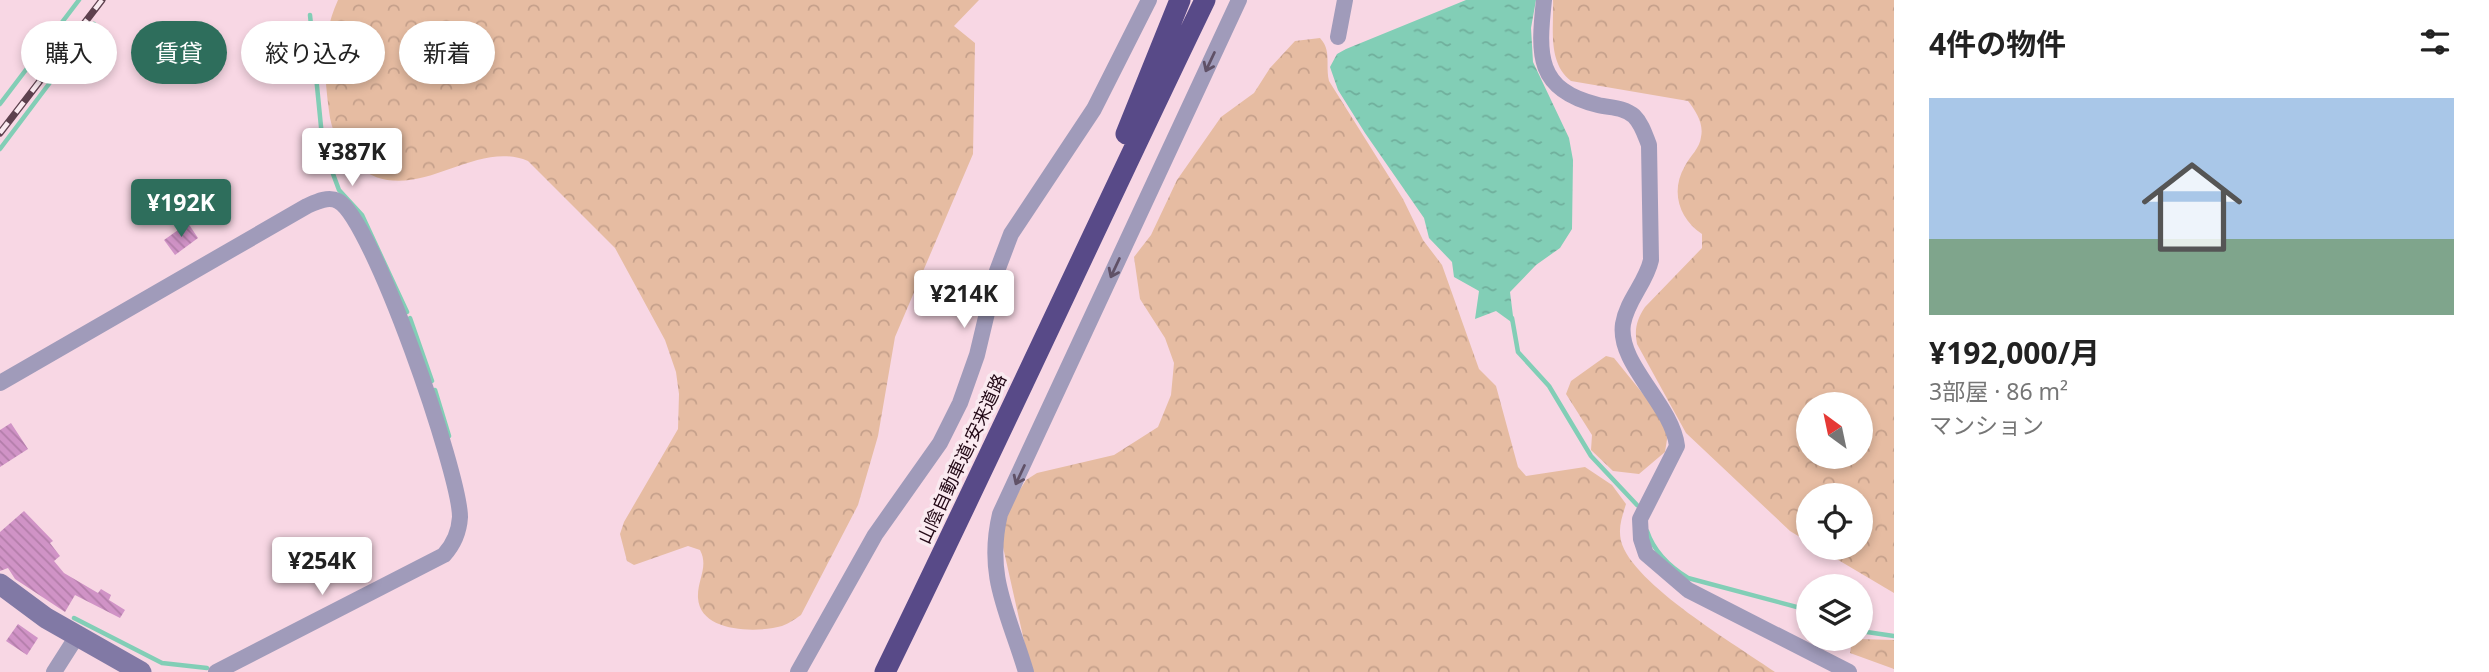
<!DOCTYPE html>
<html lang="ja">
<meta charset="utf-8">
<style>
body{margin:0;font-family:"Noto Sans","Noto Sans JP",sans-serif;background:#f2f2f2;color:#222;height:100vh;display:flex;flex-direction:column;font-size:26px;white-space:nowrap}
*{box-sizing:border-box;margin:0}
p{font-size:23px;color:#767676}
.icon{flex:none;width:38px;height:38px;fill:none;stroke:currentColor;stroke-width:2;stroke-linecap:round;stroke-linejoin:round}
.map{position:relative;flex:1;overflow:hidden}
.drawer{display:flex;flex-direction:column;background:#fff;width:595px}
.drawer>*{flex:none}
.banner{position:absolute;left:21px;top:21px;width:665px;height:63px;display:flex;gap:14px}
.needle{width:46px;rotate:327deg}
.tools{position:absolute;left:1796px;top:392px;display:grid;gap:14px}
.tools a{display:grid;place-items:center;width:77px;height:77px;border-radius:50%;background:#fff;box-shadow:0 4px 10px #0003;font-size:35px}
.price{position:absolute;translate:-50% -60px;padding:0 16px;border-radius:7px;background:#fff;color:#222;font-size:23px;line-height:46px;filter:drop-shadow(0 2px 4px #0008)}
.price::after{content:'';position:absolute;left:50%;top:42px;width:21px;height:16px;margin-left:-10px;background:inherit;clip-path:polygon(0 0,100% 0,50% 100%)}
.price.on{background:#2e6e5c;color:#fff}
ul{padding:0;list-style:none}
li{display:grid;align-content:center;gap:14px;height:371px;padding:0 35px}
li+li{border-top:2px solid #e0e0e0}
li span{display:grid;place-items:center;height:217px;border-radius:0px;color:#555}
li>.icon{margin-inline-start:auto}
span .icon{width:126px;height:126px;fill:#fffc;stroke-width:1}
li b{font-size:30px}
h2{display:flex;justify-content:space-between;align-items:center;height:84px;padding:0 35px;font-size:30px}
.tag{padding:0 24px;border-radius:32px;background:#fff;box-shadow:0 4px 10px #0003;font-size:24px;line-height:63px}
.tag.on{background:#2e6e5c;color:#fff}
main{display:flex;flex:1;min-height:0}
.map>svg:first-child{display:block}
.forest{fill:url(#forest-crowns);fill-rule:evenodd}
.water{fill:url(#water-ripples)}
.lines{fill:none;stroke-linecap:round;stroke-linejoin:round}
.stream{stroke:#82ceb6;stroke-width:4.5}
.building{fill:url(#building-back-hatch)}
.street{stroke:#a09bba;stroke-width:16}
.secondary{stroke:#8179a5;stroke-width:21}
.highway{stroke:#584a88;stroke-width:21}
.rail-casing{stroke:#5d414e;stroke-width:7}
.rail{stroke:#faeaf0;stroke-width:4.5;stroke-dasharray:13;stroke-linecap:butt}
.oneway{stroke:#605167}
.labels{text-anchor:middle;stroke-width:7;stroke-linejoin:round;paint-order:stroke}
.street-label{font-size:18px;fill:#210714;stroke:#faeaf0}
</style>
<main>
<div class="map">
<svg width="1894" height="672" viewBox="0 0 1894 672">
<defs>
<pattern id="forest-crowns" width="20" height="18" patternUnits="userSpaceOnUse" patternTransform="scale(1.75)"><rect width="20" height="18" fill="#e6bca2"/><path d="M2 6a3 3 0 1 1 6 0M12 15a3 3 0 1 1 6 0" fill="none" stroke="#c5a08b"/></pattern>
<pattern id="water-ripples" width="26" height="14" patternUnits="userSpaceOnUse" patternTransform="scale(1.75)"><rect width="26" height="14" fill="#82ceb6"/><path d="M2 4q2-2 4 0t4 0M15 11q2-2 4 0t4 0" fill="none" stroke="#70af9c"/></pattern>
<pattern id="building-back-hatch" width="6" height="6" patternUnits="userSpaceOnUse" patternTransform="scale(1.75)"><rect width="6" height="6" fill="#d093c6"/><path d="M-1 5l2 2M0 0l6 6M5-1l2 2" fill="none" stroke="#b27da9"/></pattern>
</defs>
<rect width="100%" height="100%" fill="#f8d7e4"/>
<path class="forest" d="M338,0H979L954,26L975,43L973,154L895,337L878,436L858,505L801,615C795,619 788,624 782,626C758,633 700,633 698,598C697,580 709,567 700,550L688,546L634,565L627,561L620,534L624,522L678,429L679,394L676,372L665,340L615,248L528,161C471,137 410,214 354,163C340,150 331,130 329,111C324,72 321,37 338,0Z
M1553,0H1894V593L1818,548H1860V495H1808V542L1790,531L1686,433L1637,344C1634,329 1637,319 1645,307L1702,248V234C1679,219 1670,191 1685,166C1690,156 1700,148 1701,137C1704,124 1696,111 1688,101L1571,81C1547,62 1554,28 1553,0ZM1860,404V457H1808V404Z
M1320,38C1332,51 1325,64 1329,81L1403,199L1423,240L1442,265L1479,369L1496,386L1518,467L1526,476L1585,467L1612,485L1626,504C1622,517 1618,527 1621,541C1632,584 1738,646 1775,672H1031L1001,538L1006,512L1026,480L1037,473L1114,455L1158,427L1171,395L1174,363L1165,338L1140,299L1134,257L1151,235L1177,180L1221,117L1254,93L1270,68L1295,41Z
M1606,356L1614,358L1652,405L1668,433L1665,452L1639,474L1613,471L1591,450L1592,435L1566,394L1571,381Z
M1858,639L1894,640V669L1850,653L1852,641Z"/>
<path class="water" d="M1466,0H1536L1531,28L1533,62L1569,138L1573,160L1572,229L1560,248L1536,265L1510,292L1514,324L1496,311L1475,319L1479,291L1454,277L1452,262L1429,238L1424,218L1365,133L1338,90L1330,67L1337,54L1346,49Z"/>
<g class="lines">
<path class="stream" d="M310,15L323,147L339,190L362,215L407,312
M0,104L79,0
M0,149L94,24
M410,318L432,381
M1512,318L1518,352L1549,386L1591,456L1637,505
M435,390L449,436
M1647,531C1654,552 1670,567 1688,578L1808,610
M74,618L162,663L207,668
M1860,631L1894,636"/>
</g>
<path class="building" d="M188,223L198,238L175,255L164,240Z
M11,423L28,449L0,467V430Z
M24,511L53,541L50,543L60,556L54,561L64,573L98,593L101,589L111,595L109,600L125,610L120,618L75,595L65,612L15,579L8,568L0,571V532Z
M18,624L38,638L27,655L6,641Z"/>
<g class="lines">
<path class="street" d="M1544,0C1538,55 1536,90 1598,105C1610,108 1624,107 1634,116C1642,124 1645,135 1649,145L1651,260C1646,283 1627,300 1623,324C1617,364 1672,404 1677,446L1640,519L1641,539L1646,554L1688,590L1849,672
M1338,37L1345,0
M0,383L307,206C316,202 328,196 338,201C372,218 460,474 460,517C459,533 454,544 444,555L216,672
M54,672L77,636
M798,672L875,535L940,443L960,403L977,355L997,271L1011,234L1094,109L1149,0
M1026,672C1009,614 985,577 1000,514L1239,0"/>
<path class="secondary" d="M0,584L46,618L141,672"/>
<path class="highway" d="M1126,134L1180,0
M885,672C994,449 1097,224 1205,0"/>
<g class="rail-casing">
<path id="rail" d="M0,133L102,0"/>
</g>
<use href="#rail" class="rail"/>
</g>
<defs><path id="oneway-shaft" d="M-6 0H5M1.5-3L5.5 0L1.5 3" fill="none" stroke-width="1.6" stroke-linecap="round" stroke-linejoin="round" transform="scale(1.75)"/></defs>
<g class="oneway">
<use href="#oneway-shaft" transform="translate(1210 62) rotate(115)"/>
<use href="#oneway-shaft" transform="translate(1115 268) rotate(115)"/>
<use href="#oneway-shaft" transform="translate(1020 475) rotate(115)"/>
</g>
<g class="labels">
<g class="street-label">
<text transform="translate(962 459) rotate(-65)" y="6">山陰自動車道;安来道路</text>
</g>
</g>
</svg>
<div class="tools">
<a><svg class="needle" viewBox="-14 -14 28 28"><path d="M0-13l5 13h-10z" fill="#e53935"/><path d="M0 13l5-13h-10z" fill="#767676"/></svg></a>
<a><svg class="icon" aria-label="locate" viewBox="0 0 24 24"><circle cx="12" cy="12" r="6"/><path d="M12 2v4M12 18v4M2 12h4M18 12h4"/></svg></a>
<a><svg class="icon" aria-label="layers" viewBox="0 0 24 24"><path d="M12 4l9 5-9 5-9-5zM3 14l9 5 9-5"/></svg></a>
</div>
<b class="price" style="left:352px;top:188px">¥387K</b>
<b class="price on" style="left:181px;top:239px">¥192K</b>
<b class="price" style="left:964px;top:330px">¥214K</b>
<b class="price" style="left:322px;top:597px">¥254K</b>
<div class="banner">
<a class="tag">購入</a>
<a class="tag on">賃貸</a>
<a class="tag">絞り込み</a>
<a class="tag">新着</a>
</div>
</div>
<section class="drawer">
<h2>4件の物件<svg class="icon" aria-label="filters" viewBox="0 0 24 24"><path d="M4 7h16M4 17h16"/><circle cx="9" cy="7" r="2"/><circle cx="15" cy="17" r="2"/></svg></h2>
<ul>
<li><span style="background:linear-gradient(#a9c7e8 65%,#7fa58c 0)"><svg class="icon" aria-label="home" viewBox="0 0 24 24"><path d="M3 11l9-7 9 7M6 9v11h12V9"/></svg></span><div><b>¥192,000/月</b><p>3部屋 · 86 m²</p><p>マンション</p></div></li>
</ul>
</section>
</main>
